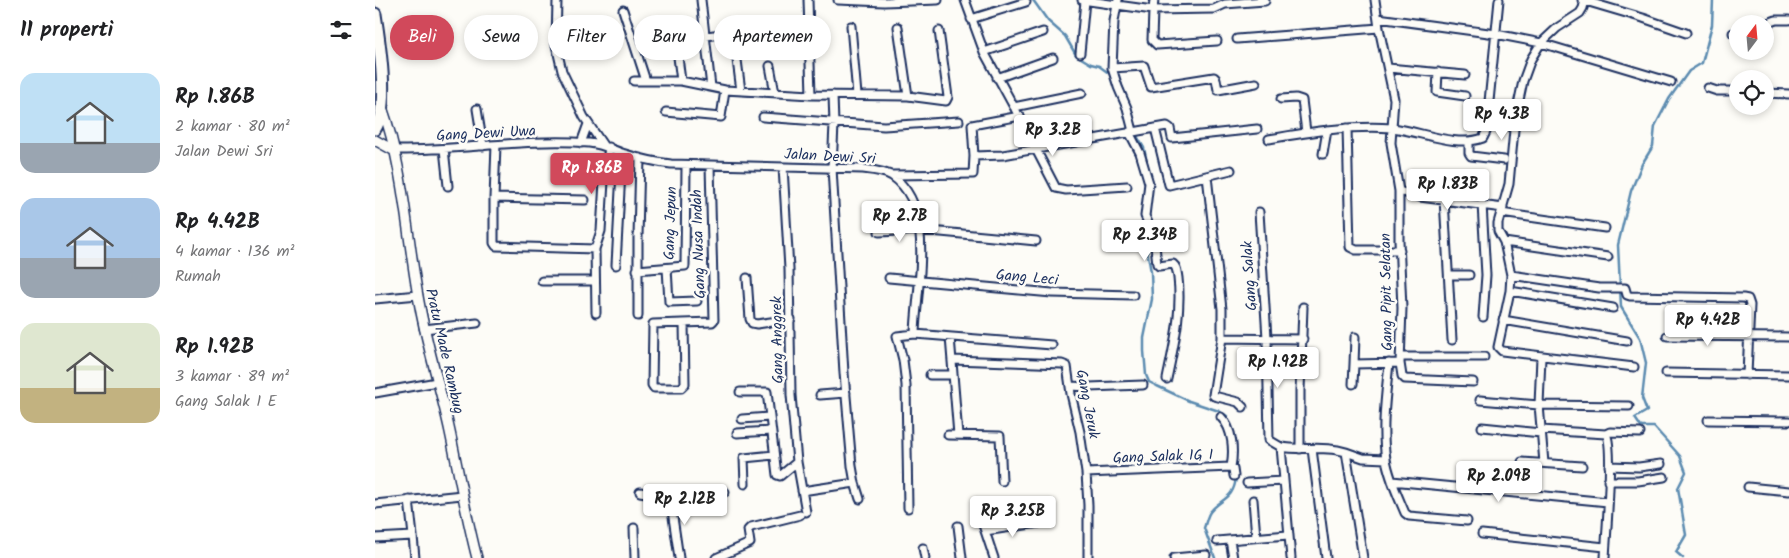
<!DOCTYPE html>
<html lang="id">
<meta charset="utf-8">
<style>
body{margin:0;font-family:Kalam,sans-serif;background:#f6f6f6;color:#202124;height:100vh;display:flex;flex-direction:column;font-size:19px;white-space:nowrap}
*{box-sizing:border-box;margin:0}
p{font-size:16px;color:#757577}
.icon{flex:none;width:28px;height:28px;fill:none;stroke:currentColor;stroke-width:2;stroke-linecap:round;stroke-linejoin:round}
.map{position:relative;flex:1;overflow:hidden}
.details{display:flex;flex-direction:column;background:#fff;width:375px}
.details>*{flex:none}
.hud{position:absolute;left:15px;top:15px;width:475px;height:45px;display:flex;gap:10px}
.needle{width:32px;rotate:16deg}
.tools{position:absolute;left:1354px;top:15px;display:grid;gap:10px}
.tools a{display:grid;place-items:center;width:45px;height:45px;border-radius:50%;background:#fff;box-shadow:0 2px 8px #0003;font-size:25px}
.price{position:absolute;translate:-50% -42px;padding:0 11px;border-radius:5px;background:#fff;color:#222;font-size:16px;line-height:32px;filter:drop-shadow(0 1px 2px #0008)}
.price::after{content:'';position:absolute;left:50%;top:30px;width:15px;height:11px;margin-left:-8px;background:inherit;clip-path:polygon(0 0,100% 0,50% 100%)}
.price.current{background:#d1495b;color:#fff}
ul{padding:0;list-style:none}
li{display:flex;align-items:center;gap:15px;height:125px;padding:0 20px}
li span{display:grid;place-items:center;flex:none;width:140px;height:100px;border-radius:15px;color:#555}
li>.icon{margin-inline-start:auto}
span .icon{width:60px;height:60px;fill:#fffc;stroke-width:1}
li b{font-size:21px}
h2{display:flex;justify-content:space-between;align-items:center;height:60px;padding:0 20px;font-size:21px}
.chip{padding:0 18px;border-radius:22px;background:#fff;box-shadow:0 2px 8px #0003;font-size:18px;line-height:45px}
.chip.current{background:#d1495b;color:#fff}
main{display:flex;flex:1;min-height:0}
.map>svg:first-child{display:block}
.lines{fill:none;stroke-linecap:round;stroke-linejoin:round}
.stream{stroke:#5b8bb0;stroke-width:2.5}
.minor-casing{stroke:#1b2f5e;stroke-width:11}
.tertiary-casing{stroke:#1b2f5e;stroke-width:12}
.trunk-casing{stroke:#1b2f5e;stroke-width:15}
.minor{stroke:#fdfcf7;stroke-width:7}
.tertiary{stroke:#fdfcf7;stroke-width:9}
.trunk{stroke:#fdfcf7;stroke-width:11}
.labels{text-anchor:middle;stroke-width:5;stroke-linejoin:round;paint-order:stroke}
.street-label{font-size:15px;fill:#1b2f5e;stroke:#fdfcf7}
</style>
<main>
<section class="details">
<h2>11 properti<svg class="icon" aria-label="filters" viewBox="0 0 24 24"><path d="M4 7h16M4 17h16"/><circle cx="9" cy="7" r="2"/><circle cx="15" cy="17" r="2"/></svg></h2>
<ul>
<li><span style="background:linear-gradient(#bfe0f5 70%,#9aa5b1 0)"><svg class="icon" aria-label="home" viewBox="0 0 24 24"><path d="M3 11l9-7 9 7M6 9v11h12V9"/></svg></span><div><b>Rp 1.86B</b><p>2 kamar · 80 m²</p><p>Jalan Dewi Sri</p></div></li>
<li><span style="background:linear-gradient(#a9c7e8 60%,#9aa5b1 0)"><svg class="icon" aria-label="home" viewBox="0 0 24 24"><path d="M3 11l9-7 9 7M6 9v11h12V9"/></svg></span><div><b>Rp 4.42B</b><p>4 kamar · 136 m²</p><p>Rumah</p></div></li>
<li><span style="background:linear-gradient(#dfe7d0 65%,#c2b280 0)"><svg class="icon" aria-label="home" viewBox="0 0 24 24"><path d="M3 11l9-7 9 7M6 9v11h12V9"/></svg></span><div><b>Rp 1.92B</b><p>3 kamar · 89 m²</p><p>Gang Salak 1 E</p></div></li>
</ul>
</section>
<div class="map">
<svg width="1414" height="558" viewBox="0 0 1414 558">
<rect width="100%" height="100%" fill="#fdfcf7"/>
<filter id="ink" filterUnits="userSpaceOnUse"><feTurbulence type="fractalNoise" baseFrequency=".02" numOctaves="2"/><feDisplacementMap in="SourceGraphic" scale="10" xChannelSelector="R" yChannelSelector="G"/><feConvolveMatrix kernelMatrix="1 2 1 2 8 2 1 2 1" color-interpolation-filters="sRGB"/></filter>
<g filter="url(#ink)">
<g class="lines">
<path class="stream" d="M658,0L673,21L690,36L701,55L716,64L724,66L735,74
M742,73L753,102
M760,133L769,148L774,173
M769,222L771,244L776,272L777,299L769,338V351L771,375L774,382L782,386L814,401L844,411L852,416L853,423
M840,558L829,528C831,523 832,516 835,512C846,498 859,500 861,477
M1308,558L1301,552L1311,535L1303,488L1311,472L1305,456L1279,427H1266L1260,418L1272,411L1267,398L1271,363L1265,338L1246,307L1243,245L1256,191L1267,164L1278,146L1280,126L1294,99L1314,71L1327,63L1337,25L1338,0"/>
<g class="minor-casing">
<path id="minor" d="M182,0L181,45L187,71L209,117L228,145
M326,0L336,87
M433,0L436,95
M463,0L509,2L563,0
M590,0L609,52L639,107
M707,0L742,5L743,0
M1207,0L1268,18L1311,33
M1210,0L1208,8L1205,13L1182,28L1166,43L1156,59L1148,81L1140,119L1134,184L1123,223V231L1129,242L1136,275L1135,291L1123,347L1127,351L1259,367
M248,10L271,81
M1003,18L1121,34L1166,43L1296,82
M596,19L651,2
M1390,24L1401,20H1414
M299,25L306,81
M476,26L482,95
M523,27L533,96
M1358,33H1362
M331,36L355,33H389
M862,39L1004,28
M842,41L782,45L777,40L778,10L839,9L850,4L890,1
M609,52L668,32
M705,53L710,1
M362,60L366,91
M395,66L400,93
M737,68L769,66L776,87L839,77L841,79L843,90L881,83
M1013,68L1090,75
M1063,72L1062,92L1090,96
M622,78L678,58
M259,81H306L350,90L436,95L533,96L571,101L573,97L564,31
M1333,88L1342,91H1362
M707,93L639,107L681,188L691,190L752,186
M1390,93L1414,94
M458,95L459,124L457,168L469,373L477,466L480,483L485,499
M906,99L921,98L927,100L931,132
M102,109L108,146
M291,112L346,117L350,90
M388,117L509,126L584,121
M780,128L794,185L856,170
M972,128L975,247L981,250H1025
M758,131L752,108L743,87L737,68L739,21L742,5L778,10L779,0
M754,132L765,153L774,183L770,216L779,236L782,264L784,266L798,264C802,267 802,272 803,278C807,312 799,345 792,379
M894,139C934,132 976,125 1017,128C1045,131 1081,148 1108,138L1111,132L1124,0
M1094,141V153L1096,156L1129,160
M206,143L213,124
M121,145L119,198L210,200
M69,149L73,186
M18,150C84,151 149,138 214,143C226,144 236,149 247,153C263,158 279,162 296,164L488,169C497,170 509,171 517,176C562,207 541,288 540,334
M948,154L952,130
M599,156L628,155L792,126L795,128L797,138L882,129
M408,167L414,269L416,395L422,462L431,512
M517,175L598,174L599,156L597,125L645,116
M832,176L847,309V338L838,395L839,396L863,402L868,407
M1024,191L1045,197L1128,208
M119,198V243L121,246L220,249L221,313
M1069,199L1077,340
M1107,204L1111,275L1108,317
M884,212L892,338L894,440L906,447
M1126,213L1230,228
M504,232L545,230L661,241
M1129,242L1233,257
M220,249L226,231L229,181L234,147
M241,265L247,153
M292,268L294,302L322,301
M262,270L310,266L311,165
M1074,275H1094
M1136,275L1224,288H1250L1252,295L1255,296L1368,298L1373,299L1375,305L1372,375
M372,278L375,319L377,323L382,324L416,319
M514,278L677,293L758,295
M167,281H220
M1135,291L1238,308
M0,299L43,295
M263,316V237L265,158
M1128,320L1252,341
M309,323L310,384L306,388H279L277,385L278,324L337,322L339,320L335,166
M49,329L102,323
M1292,336L1414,337
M575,337L583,435
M980,337L979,364L1025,363L1027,308L1024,240V191L1016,143L1019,99L1004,28L1000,0
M847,338L928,339
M1026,357H1109
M1166,357L1164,405L1169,463
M577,360L687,364L692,366L696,394L705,432L711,473L713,505V558
M1014,363C1011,394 1006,428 1011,459C1014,478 1023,496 1030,513L1034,516L1092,521
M1025,363L1027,376L1030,379L1098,382
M1291,373L1414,375
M555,375H577
M978,384L979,364
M695,386L714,387L768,385
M365,392H392L402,475L405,476L422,462
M0,393L62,382
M445,395L471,393
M1105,400L1164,405L1254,406
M846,417C858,429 859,451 856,467
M367,419L394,417
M1333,420L1414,421
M1107,427L1166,433
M1166,430L1231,434L1235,432L1265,433
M362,433L396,431
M573,435L625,436L627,481
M925,449V390L928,307
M937,449L951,558
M1147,462L1207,466
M1234,466L1264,467L1286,464
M711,473L856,467L858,469L859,476
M1017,481L1233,502
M1233,481H1263L1289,477
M872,483L909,481
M370,484L369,458L399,455
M1373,487L1414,491
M427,491L480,483
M265,492L295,497L350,492
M295,497L304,558
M878,500L881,537
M0,504L87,495
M533,508L531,385L528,360L522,336L540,334L677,345
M607,522L619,558
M583,526L587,558
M259,528L260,558
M610,531L664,523
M1107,534L1230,547
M38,536L40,558
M0,538L38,536L34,500
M855,540L858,558
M842,541L913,535
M548,548L550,558
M341,558L375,543L373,530L376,527L425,515
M799,558L831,555
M916,558L906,447C928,451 950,445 971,452
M988,558L971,452L988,458L1011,459
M1230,558C1231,538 1239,445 1231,434"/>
</g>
<g class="tertiary-casing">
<path id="tertiary" d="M7,107C30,171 32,241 45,307C53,350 66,390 75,432C84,474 91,516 102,558
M0,140L18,150"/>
</g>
<g class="trunk-casing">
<path id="trunk" d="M0,14C4,42 15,106 0,129"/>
</g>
<use href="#minor" class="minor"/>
<use href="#tertiary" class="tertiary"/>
<use href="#trunk" class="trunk"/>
</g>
</g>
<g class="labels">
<g class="street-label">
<text transform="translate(111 133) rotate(-3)" y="5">Gang Dewi Uwa</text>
<text transform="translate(455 156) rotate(3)" y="5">Jalan Dewi Sri</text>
<text transform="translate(295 223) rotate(-88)" y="5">Gang Jepun</text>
<text transform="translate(323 244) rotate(-92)" y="5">Gang Nusa Indah</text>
<text transform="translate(874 276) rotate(-94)" y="5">Gang Salak</text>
<text transform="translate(652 277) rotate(5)" y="5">Gang Leci</text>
<text transform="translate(1011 292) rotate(-91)" y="5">Gang Pipit Selatan</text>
<text transform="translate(402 340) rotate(-91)" y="5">Gang Anggrek</text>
<text transform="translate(70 351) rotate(77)" y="5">Pratu Made Rambug</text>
<text transform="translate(713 404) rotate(79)" y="5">Gang Jeruk</text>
<text transform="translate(788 456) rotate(-2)" y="5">Gang Salak 1G I</text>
</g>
</g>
</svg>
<div class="tools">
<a><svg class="needle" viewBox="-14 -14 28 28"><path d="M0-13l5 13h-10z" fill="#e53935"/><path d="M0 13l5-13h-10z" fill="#757577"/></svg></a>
<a><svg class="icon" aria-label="locate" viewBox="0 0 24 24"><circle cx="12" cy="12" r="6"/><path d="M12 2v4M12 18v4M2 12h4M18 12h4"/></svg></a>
</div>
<b class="price" style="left:1127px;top:141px">Rp 4.3B</b>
<b class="price" style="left:678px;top:157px">Rp 3.2B</b>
<b class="price current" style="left:217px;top:195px">Rp 1.86B</b>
<b class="price" style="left:1073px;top:211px">Rp 1.83B</b>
<b class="price" style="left:525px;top:243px">Rp 2.7B</b>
<b class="price" style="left:770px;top:262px">Rp 2.34B</b>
<b class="price" style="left:1333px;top:347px">Rp 4.42B</b>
<b class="price" style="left:903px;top:389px">Rp 1.92B</b>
<b class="price" style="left:1124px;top:503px">Rp 2.09B</b>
<b class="price" style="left:310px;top:526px">Rp 2.12B</b>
<b class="price" style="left:638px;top:538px">Rp 3.25B</b>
<div class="hud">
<a class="chip current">Beli</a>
<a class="chip">Sewa</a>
<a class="chip">Filter</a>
<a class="chip">Baru</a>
<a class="chip">Apartemen</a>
</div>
</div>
</main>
